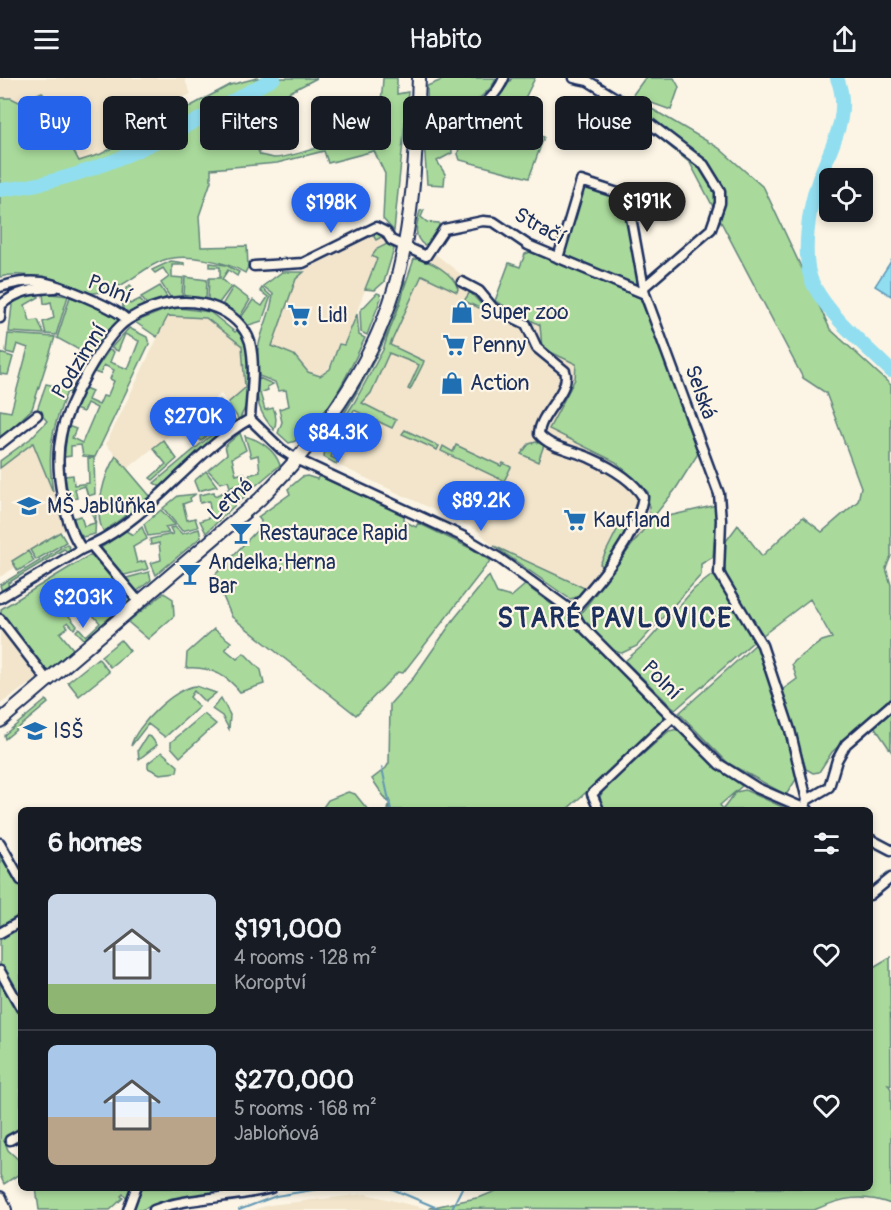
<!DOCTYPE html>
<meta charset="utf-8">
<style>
body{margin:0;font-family:Pangolin,sans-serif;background:#242831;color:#f1f3f6;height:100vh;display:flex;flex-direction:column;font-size:22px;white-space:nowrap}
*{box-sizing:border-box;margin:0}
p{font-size:20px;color:#9ea1a6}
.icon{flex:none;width:33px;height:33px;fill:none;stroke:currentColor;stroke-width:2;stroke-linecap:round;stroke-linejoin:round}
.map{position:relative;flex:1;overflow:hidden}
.drawer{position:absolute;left:18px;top:729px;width:855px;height:384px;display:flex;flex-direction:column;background:#171b24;border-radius:9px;box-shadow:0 3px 9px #0003}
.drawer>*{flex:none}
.banner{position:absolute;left:18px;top:18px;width:855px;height:54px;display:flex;gap:12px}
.controls{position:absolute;left:819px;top:90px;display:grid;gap:12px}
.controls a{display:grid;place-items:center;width:54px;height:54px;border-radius:9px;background:#171b24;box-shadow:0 3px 9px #0003;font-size:30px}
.price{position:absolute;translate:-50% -51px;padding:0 14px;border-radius:21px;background:#2563eb;color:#fff;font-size:20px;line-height:39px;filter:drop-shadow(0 2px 3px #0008)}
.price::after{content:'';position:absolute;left:50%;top:36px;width:18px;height:14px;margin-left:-9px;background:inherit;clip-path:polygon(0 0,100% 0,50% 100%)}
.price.selected{background:#222;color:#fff}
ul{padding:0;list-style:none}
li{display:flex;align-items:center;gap:18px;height:150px;padding:0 30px}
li+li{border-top:2px solid #363941}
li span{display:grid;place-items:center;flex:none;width:168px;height:120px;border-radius:9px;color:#555}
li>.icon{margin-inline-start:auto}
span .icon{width:72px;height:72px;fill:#fffc;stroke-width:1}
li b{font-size:26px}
h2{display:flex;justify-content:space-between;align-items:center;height:72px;padding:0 30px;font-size:26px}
.tag{padding:0 21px;border-radius:9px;background:#171b24;box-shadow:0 3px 9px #0003;font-size:21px;line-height:54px}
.tag.selected{background:#2563eb;color:#fff}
header{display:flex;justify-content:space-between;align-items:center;height:78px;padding:0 30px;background:#171b24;font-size:27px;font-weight:600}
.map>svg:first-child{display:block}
.built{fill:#f2e5cc}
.green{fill:#a9da9b;stroke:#62847c;stroke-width:1.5}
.water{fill:#91def0;stroke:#6298b6;stroke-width:1.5}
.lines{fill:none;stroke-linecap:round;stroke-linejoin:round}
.stream{stroke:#6298b6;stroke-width:2}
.river{stroke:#91def0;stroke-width:14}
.street-casing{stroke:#1b2f5e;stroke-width:13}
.secondary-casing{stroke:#1b2f5e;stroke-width:16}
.street{stroke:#fcf5e5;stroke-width:8}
.secondary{stroke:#fcf5e5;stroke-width:12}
.labels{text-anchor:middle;stroke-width:4.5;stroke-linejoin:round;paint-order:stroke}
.street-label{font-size:21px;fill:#1b2f5e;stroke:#fcf5e5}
.poi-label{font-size:21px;fill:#1b2f5e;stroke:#fcf5e5;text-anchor:start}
.district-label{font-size:27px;font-weight:bold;letter-spacing:1.5px;fill:#1b2f5e;stroke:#fcf5e5}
</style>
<header><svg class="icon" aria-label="menu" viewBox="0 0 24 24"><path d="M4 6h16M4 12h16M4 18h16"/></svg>Habito<svg class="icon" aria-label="share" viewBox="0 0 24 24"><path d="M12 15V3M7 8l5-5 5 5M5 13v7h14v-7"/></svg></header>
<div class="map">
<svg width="891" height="1132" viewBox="0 0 891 1132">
<rect width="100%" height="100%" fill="#fcf5e5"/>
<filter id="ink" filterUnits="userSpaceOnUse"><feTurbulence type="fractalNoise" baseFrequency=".0167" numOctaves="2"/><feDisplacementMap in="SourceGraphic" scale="12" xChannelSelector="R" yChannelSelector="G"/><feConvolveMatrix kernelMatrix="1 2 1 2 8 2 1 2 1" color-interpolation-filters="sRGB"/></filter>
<g filter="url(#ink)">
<path class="built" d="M0,0H184L191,16L153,32L152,43L101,76L78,83L42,15L19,24L11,20H0Z
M373,157L376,162L383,158L387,166L379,169L372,178L377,180L344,268L339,267L326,296L313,298L294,277L272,268L296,201L306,191Z
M434,175L495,223L540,247L542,270L576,286L575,301L549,351L616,384L648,414L650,443L581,535L567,519L491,466L477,452L325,381L327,367L363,310L383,272L399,229L413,182Z
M168,238L206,240L242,268L245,310L228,325L221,316L127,391L106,366Z
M33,365L55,415L64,452L12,483L16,489L0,499V390Z
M0,546L41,598L0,626Z
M366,1116L432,1132H253L269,1127Z"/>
<path class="green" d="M257,0H317L244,38L260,77L274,80C294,79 362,57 374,41C382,29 382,14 383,0H397V16L408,14L394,153L383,141L385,96L374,73L328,85L324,73L277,85L211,91V103L199,138L201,169L247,168L248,189L245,195C227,183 185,175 164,182C140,190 123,214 94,215C85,216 75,210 67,207C47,200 19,193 0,199V20H11L19,24L42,14L79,83L101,76L230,7Z
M447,0H496C492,14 465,32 452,37C445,40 435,40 428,40L427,8Z
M512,0H535L510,50L544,59L529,100L460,82L458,76L462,47C483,35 500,21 512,0Z
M645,0H674L679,9L671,32L632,18Z
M652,31L719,70L764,110L830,251L891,307V478L886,490L891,507V621L832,674L819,694L813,695L806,691L782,612L797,601L792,586L796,582L822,563L832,560L810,521L763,557L727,502L721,470L738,447L762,478L803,439L822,454L858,423L861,409L826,315L803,300L690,85L647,50Z
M451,51L452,75L437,83L445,96L444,107L427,106L424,63L430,56Z
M586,108L620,117L627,134L641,205L629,207L566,178L564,174L580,113Z
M424,132L421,139L427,144L439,145V155L432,164L424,167C412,158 417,146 420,133Z
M377,153L385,157L376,162L373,157L302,191L310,184Z
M387,166L394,171L384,204L375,212L365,211L377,181L372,178L377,171Z
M530,174L597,198L640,220L701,371L675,412L651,442L717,427L713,479L701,486V497L637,568L622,575C609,574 584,548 581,535L650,443L648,414L616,384L549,351L575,301L576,286L542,270L540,247L495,223L509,185L520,189L525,176Z
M414,181C430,181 454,196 458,211L457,214L422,197L390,267L424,283L423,286L410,312L408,311L419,287L389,275L371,315L362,325L396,342L392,350L354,332L331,379L338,382L336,386L324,379L325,370L354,325L383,272Z
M171,183L184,185V187H172V199L183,200L182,218L170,219L161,205L169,199L163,190L155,195L152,192Z
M210,185L226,187L239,194L237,198L228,192L222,201L231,209L219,225L208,221L209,200H220V189H210Z
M282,194H304L296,201L272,268L294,277L308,294L320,298L330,291L339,266L344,267L357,236L359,257L365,260C353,286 319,360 289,365L278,355L282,344L279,331L289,328L286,312L278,313L275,304L259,298C252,260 270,247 273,216L263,208Z
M185,199L207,202L206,220L184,218Z
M404,199C412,223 343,342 325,366L356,315L382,264Z
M130,207L133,210L124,217L130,226L140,221L145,229L132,235L123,232L122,215Z
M160,208L167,219L148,228L141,219Z
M233,209L250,222L239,240L222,227Z
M262,210L271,218L262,243L246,248L240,241L253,222L262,228L268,219L260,213Z
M470,214L488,234L464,223Z
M43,215L68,218L56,257L46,256L43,244L54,240L51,224L44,226Z
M377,215L380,216L381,220L367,257L361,254L360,233Z
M37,216L39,219L25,227L30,243L38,242L44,256L9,254L12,227L16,221Z
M70,219L94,226L118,241L117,247L94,280L57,260Z
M179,230L210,234L235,254L240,250C252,278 255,315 239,342L228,325L245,310L242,268L206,240L168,238L157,259L135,244L165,232Z
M129,250L147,259L149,266L95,379L83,378L81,367L71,368V378L64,379L68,348L76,351L72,360L82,365L97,330L87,325L83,334L75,331L85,310L92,313L88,322L99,327L103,318L107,319L114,303L110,301L114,292L104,287L100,296L94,294L109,272L114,274L110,284L128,291L139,263L125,256L118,273L111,270Z
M8,256L55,259L32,331L0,361V332L11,334L28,270L17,266L14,276L6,274Z
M0,275L13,279L8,297L0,296Z
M259,300L273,306L267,309L268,312L260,315L265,332L273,330C277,337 277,343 274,352C260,336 254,322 259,300Z
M46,306L75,312L73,315L67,314C51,352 47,374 53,414L33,365L0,390V383L30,361L47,343L37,332Z
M220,322L230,333L229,339L201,363L188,349L194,343L207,357L222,343L211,330Z
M233,339L237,344L162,410L154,405Z
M405,352L439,368L437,372L402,356Z
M240,355L246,372L232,380L236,397L244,395L248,404L230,409L228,403L220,405L208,392L227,376L225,368Z
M245,358C260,362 275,372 280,387L253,410L249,397L260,394L258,377L251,379Z
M163,362L177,381L153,402L150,400L166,386L153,370Z
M536,364L544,367L538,384L521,376L529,366Z
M456,367L501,388L503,385L511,389L504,403L441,373L443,368L453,374Z
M116,378L150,418L104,454C92,437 105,394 116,378Z
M88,380H94L95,416L88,418L85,408L75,411L77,420L69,422L65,398L73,397L74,407L89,405Z
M206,393L217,408L198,413L194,403Z
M307,398L317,401L319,398L404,438V443L416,449L418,445L472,471L490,483L403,595L398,594L356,637L232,539L214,498L260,449L261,443L258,439L290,416L288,411L302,399Z
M248,406L250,413L238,425L226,412Z
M214,414L215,418L224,414L235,427L206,455L200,443L211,439L209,423L200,425L199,417Z
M196,416L190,420L191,423L183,426L187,442L195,440L198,449L182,453L163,430L178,418Z
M161,432L175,447L165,449L169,455L148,458L144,446Z
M96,435L95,456L83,459L78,454L73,440L81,438L84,448L95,445L92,436Z
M621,444L628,450L627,459L603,488L600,486Z
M142,449L147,461L133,469L137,485L145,483L148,491L121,498L101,470L126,453L133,457Z
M175,449L182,456L199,451L201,459L156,497L151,485L161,482L159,465L151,467L150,461L173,456L170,450Z
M60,454L66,464L36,482L30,472Z
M67,466L71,472L68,474L64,471L8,505L9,511L2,514L0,507Z
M494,468L576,506L586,511L577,519L570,521Z
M28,473L34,483L18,493L12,483Z
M90,477L107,493L131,523L85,562L76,553L79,550L86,558L100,545L83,526L69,538L77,548L74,551L68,544L65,546L68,549L60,555L73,571L46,594L1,535V531Z
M149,494L151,502L136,514L123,501Z
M489,498L497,515L511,519L525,507L562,534L663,637L662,647L566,732H388L390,722L387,723L372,701L386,690L389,685L390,626L414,599L454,541Z
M711,498L716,499L754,563L675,632L625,583L648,563L694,511Z
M164,515L173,521L174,538L148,561L128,544Z
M214,551L231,564L225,571L237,581L244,575L261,592L264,606L240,614C226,596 208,588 186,590L187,575Z
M121,562L130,573L110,589L101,578Z
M757,565L799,697L786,717L728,685L679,635Z
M98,580L109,594L79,618L68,604Z
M196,608L216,615L205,624L194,613L190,619L199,629L165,659L148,646L131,668C135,648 176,609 196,608Z
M221,620L230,637L229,651L222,638L212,631Z
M46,622L48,625L5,661L4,657Z
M891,634V673L874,648Z
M204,636L216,646L180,679L171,669V664Z
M678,651L713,686L742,708L720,727L723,731L736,714L745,712L789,732H601L600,719L604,711L669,653Z
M147,658L151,659L157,667L139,681L138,672Z
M162,674L178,688L177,694L160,696L148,690V685Z
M348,714L355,716L368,732H321L328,722Z
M0,776L4,778L21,807V840L0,852Z
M21,847V926L0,887V858Z
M890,879L891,1007L888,1006L891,1011V1126C862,1115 842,1120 814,1132L429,1130L481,1119L503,1110H870V891Z
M0,899L21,937V1051L4,1061L8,1072L21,1084V1095L4,1106L0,1097Z
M36,1110H133L131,1124L123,1116L121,1118L123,1120L110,1132H39Z
M142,1110H228L226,1115L172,1120L141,1132H132Z"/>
<path class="water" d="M891,183V218L875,208Z"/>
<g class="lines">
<path class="stream" d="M382,690L391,732
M390,1110L442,1132
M239,1132L276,1118L325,1110
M451,1132L462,1110"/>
<path class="river" d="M837,0C852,37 831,68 819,101C809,127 800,183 814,208C832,241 865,267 891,293
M0,112C105,101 183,49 274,0"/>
<g class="street-casing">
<path id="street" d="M574,0L588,3L619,22L704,87L720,113V125L711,151L644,209
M416,43L452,44
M416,54C447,53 491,31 504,0
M558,180L581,103L624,117L628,123L645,216L719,416L721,442L719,495L762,567L790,652L807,722L805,730
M254,188L303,185L376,149L386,154L391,162L426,178L444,151L483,143L494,144L528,167L645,216
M462,204L479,213L493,230L526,246L537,270L565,293C572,312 539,336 539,356C551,371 574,372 590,380C608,388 633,402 643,419C635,463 601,500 572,533
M0,209C14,205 26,202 42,204C57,206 117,230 127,242
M0,240L1,227C18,212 33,211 55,210
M250,341L281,371L298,382L464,459L499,480L572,533L580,546L719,686L757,710L808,732
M0,366L37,337
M91,467C153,438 192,374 250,341
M0,520L82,471
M139,524L91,467L82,471C63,445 54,389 61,357C66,329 104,256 129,241C155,225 187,218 216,230C231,236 245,248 250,264C256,290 251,316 250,341
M0,541L47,602
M807,722L829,709L837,682L846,666L891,627
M599,732L592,716L673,639
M870,761L891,772
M0,765L21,802
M870,817L891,800
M0,855L21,843
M0,893L21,930
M10,1062L21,1056
M128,1132L136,1110
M154,1132C191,1118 232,1121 271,1110"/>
</g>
<g class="secondary-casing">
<path id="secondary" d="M0,643L260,421C319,361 369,294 394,212C414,145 416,69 419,0
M0,1120L5,1132"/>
</g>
<use href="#street" class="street"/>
<use href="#secondary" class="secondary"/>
</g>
</g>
<defs>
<g id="shop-bare" transform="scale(1.8)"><path d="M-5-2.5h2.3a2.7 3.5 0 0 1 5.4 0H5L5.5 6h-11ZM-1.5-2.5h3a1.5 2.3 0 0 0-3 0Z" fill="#1f6fb2" stroke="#fcf5e5" stroke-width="2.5" paint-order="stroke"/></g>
<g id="supermarket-bare" transform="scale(1.8)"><path d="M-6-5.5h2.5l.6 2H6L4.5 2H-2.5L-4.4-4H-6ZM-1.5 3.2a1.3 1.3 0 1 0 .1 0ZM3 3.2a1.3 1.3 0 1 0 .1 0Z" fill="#1f6fb2" stroke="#fcf5e5" stroke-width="2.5" paint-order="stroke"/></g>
<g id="school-bare" transform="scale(1.8)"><path d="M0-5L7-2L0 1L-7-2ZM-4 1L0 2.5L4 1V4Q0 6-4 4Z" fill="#1f6fb2" stroke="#fcf5e5" stroke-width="2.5" paint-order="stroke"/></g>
<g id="bar-bare" transform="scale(1.8)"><path d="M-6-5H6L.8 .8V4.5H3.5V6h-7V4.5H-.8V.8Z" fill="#1f6fb2" stroke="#fcf5e5" stroke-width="2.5" paint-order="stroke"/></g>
</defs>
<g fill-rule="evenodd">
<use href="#shop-bare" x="462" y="234"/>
<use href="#supermarket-bare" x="299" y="237"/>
<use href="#supermarket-bare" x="454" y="267"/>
<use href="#shop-bare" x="452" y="305"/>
<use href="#school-bare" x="29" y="428"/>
<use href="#supermarket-bare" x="575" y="442"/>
<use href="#bar-bare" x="241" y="455"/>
<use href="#bar-bare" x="190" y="496"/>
<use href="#school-bare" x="35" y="653"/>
</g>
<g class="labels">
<g class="street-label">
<text transform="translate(540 148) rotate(29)" y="7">Stračí</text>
<text transform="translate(110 211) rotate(22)" y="7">Polní</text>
<text transform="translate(79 283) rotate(-58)" y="7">Podzimní</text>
<text transform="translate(701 314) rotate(70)" y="7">Selská</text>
<text transform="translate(230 421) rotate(-42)" y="7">Letná</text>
<text transform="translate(662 602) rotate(45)" y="7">Polní</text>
</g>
<g class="poi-label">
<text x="480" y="241">Super zoo</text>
<text x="317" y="244">Lidl</text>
<text x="472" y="274">Penny</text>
<text x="470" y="312">Action</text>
<text x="47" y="435">MŠ Jablůňka</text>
<text x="593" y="449">Kaufland</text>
<text x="259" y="462">Restaurace Rapid</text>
<text x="208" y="491">Andelka;Herna<tspan x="208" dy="24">Bar</tspan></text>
<text x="53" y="660">ISŠ</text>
</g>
<g class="district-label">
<text x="615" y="549">STARÉ PAVLOVICE</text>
</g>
</g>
</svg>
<div class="controls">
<a><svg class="icon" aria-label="locate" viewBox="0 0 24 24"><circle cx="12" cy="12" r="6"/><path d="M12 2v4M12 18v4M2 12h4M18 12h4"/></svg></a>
</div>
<b class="price selected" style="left:647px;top:155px">$191K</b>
<b class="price" style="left:331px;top:156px">$198K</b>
<b class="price" style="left:193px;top:370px">$270K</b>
<b class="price" style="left:338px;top:386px">$84.3K</b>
<b class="price" style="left:481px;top:454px">$89.2K</b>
<b class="price" style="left:83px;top:551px">$203K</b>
<div class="banner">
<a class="tag selected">Buy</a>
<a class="tag">Rent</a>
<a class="tag">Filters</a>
<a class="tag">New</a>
<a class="tag">Apartment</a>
<a class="tag">House</a>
</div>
<section class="drawer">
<h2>6 homes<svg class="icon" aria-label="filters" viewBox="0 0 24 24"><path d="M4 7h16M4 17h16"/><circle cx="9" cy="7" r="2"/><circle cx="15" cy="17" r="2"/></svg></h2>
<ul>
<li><span style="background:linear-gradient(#c9d6e8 75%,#8fb573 0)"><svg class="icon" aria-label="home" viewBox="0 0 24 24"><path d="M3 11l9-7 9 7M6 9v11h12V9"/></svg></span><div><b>$191,000</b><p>4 rooms · 128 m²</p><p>Koroptví</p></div><svg class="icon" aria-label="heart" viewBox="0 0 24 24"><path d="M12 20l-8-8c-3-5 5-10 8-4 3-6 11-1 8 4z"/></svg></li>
<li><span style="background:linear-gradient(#a9c7e8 60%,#b9a48a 0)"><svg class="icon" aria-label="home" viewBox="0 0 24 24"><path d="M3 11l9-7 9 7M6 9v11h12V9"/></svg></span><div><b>$270,000</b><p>5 rooms · 168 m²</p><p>Jabloňová</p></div><svg class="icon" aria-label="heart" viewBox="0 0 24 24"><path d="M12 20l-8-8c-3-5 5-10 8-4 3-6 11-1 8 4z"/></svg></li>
</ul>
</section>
</div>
